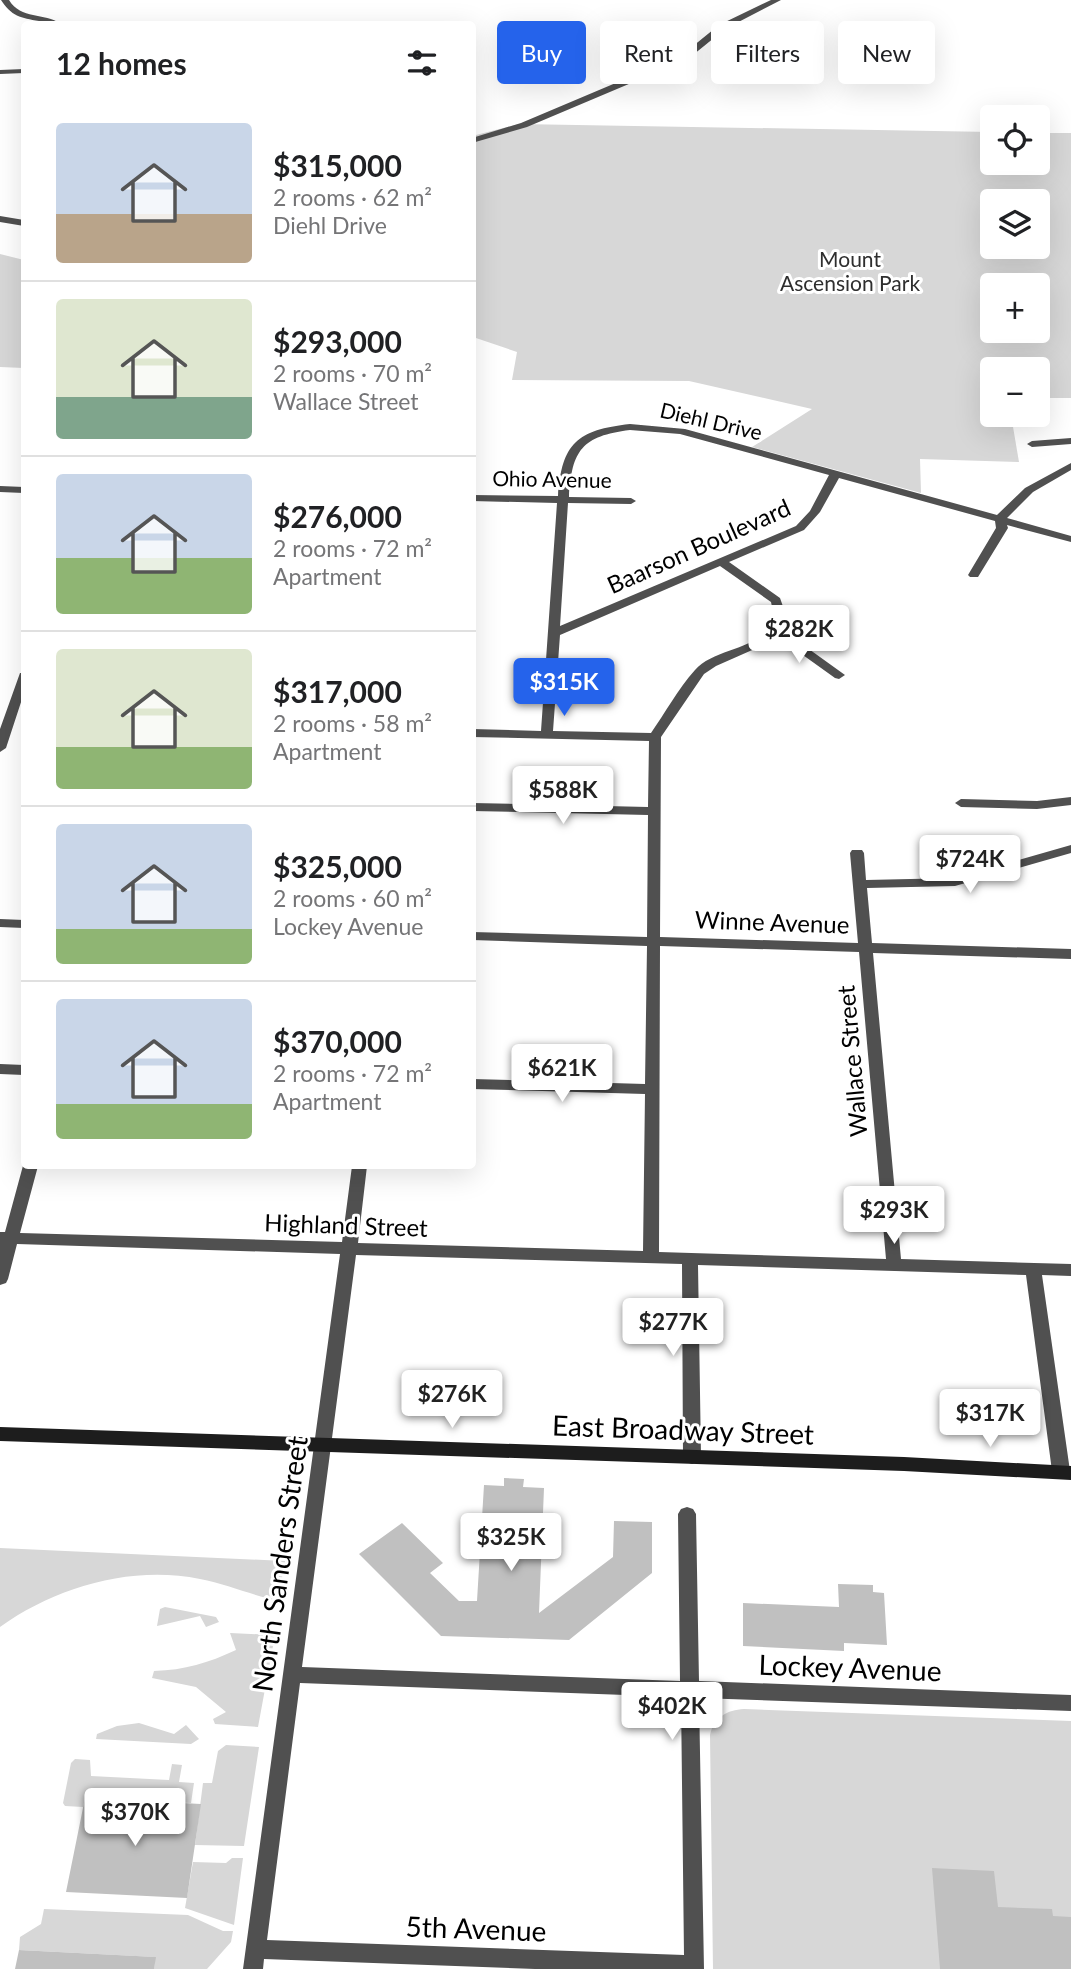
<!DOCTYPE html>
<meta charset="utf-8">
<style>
body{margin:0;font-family:Lato,sans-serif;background:#f2f2f2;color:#202124;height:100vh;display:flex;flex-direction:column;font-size:26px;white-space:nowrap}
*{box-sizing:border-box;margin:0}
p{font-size:23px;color:#757577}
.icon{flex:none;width:38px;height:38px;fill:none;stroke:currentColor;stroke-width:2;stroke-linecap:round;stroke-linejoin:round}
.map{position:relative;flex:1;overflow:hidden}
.panel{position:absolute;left:21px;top:21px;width:455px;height:1148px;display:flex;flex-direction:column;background:#fff;border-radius:7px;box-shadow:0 7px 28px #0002}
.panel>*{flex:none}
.guide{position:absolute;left:497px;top:21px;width:469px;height:63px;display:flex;gap:14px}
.controls{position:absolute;left:980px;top:105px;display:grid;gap:14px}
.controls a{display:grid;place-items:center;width:70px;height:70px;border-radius:7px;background:#fff;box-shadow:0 7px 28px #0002;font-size:35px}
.price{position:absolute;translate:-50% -60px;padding:0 16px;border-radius:7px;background:#fff;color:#222;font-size:23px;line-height:46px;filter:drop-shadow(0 2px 4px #0008)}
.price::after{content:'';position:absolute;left:50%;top:42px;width:21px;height:16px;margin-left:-10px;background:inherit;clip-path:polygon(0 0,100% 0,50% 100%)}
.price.active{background:#2563eb;color:#fff}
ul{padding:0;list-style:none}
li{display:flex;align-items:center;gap:21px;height:175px;padding:0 35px}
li+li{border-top:2px solid #e0e0e0}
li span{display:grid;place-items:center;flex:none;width:196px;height:140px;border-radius:7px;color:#555}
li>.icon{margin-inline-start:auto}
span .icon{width:84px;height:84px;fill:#fffc;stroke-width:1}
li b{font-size:30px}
h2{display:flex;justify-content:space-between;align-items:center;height:84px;padding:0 35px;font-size:30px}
.tag{padding:0 24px;border-radius:7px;background:#fff;box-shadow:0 7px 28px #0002;font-size:24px;line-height:63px}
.tag.active{background:#2563eb;color:#fff}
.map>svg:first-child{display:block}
.green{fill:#d7d7d7;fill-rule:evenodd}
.building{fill:#c0c0c0}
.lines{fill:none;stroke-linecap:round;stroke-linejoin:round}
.street{fill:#505050;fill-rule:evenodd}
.secondary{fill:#1d1d1d;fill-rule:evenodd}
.labels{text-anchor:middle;stroke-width:6;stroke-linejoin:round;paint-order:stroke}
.far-park-label{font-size:21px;fill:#2e2e2e;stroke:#fff}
.far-street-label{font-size:21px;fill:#000;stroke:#fff}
.street-label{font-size:24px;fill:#000;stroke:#fff}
.near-street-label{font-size:28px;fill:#000;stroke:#fff}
</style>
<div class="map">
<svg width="1071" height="1969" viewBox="0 0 1071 1969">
<rect width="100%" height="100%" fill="#fff"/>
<path class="green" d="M519,124L992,132V163H1038V133H1071V398H1038V369H992V415H1011L1019,462L920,459L921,493L752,447L812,409L689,381L512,380L517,352L473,337L472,136ZM992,201H1038V247H992ZM992,285H1038V331H992Z
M0,254L24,260V368L0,367Z
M0,1548L285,1561L278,1601C251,1595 227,1584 200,1579C131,1565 56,1587 0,1627Z
M165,1607L216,1617L219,1622L206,1627L200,1616L157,1626L160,1609Z
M230,1633L275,1635L258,1727L215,1724L213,1719L226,1712L196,1687L152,1678L154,1671C185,1670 208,1663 236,1650Z
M744,1709L1071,1721V1969H713L710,1735C714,1717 727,1710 744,1709Z
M139,1723L174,1734L186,1725L199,1739L191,1744L96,1739L97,1734L117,1726Z
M226,1745L259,1747L244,1846L195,1845L203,1783H212L218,1751Z
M75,1759L90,1760L91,1776L169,1780L172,1764L182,1765L179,1782L194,1783L191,1803L85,1798L83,1807L65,1806L63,1803L71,1763Z
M232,1858H243L234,1925L185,1908L193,1862L226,1863Z
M44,1909L188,1915L223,1931H233L231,1942L207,1969H154L155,1957L19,1950L20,1937L41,1924Z"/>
<path class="building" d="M504,1478L524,1479L523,1487L544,1488L539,1613L613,1557L614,1521L652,1522V1573L569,1640L441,1636L359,1554L402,1523L443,1563L430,1573L459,1601H477L484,1485L504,1486Z
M838,1584L873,1585V1592L884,1593L887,1645L844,1643V1651L743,1646V1603L839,1607Z
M85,1798L201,1804L187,1898L66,1892Z
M932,1868L994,1871L998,1907L1052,1909L1053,1916L1071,1917V1969H940Z
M19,1950L156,1957L154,1969H15Z"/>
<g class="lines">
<path class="street" d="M1,0H9C21,20 44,12 61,24C53,25 47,22 39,21C21,18 11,16 1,0Z
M771,0H781L725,29L688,59L527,127L472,143V138L521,123L682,55L719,25Z
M24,69V73L0,74V70Z
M0,216L24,220V226L0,222Z
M630,424L685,429L997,515L1025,488L1071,463V470L1033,492L1007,518L1071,536V542L1007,525L1008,528L978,577H970L968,575L996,528L995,521L839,478L820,512L804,530L729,562L780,598L786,615L781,629L845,675L839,679L835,678L775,635L759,647L716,666L704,674L661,737L660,937L858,943L850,853L852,850H862L864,853L866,880L955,878L1071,845V853L955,886L867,888L872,943L1071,949V959L873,953L901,1259L1071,1264V1276L1042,1275L1070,1471L1067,1476L1061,1478L1055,1476L1052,1471L1026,1275L698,1265L701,1457L698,1462L692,1464L686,1462L683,1457L682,1264L356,1255L302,1667L680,1681L678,1514L681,1509L687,1507L693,1509L696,1514L699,1681L1071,1695V1711L699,1698L704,1969H535L264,1959L263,1969H243L340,1254L17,1244L8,1279L6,1283L0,1285V1232H5L24,1162V1166H38L20,1233L342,1242L352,1166H367L358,1243L643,1251L645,1094L472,1089V1079L645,1084L647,946L472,940V932L647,937L648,815L472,811V803L648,807L649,741L472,737V729L541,731L557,503L472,501V495L558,496C562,443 577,430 630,424ZM630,430L680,434L829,475L810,511L796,526L560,626L568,503L631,504L636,501L631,498L569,497C572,450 582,436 630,430ZM720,566L771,602C783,651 718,643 695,670C678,689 665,713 651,733L553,731L560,635ZM660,946L859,952L886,1259L659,1252ZM300,1683L681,1697L684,1955L267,1940Z
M1071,438V444L1032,447L1027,444L1032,441Z
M0,486L24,487V493L0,492Z
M20,673H24V693L6,748L0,752V729Z
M1071,797V805L1037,809L961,807L955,803L961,799L1037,801Z
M0,919L24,920V928L0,927Z
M0,1064L24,1065V1075L0,1074Z"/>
<path class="secondary" d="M0,1427L904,1457L1071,1466V1480L904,1471L0,1441Z"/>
</g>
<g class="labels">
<g class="far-park-label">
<text x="850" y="267">Mount<tspan x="850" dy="24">Ascension Park</tspan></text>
</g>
<g class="far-street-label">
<text transform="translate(711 422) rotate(13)" y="7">Diehl Drive</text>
<text transform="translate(552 480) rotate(1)" y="7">Ohio Avenue</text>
</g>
<g class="street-label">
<text transform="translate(699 547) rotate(-24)" y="8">Baarson Boulevard</text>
<text transform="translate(772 923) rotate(2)" y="8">Winne Avenue</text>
<text transform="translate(853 1061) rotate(-95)" y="8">Wallace Street</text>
<text transform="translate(346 1226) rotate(2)" y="8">Highland Street</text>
</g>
<g class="near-street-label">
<text transform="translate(683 1430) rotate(2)" y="10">East Broadway Street</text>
<text transform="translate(280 1564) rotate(-82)" y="10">North Sanders Street</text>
<text transform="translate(850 1668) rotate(2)" y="10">Lockey Avenue</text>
<text transform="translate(476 1929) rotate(2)" y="10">5th Avenue</text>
</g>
</g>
</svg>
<div class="controls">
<a><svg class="icon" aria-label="locate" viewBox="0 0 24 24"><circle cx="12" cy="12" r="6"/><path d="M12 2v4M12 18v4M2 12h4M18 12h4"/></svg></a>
<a><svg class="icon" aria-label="layers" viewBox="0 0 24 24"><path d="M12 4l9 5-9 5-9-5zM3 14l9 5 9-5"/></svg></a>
<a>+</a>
<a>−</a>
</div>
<b class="price" style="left:799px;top:665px">$282K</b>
<b class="price active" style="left:564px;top:718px">$315K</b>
<b class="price" style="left:563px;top:826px">$588K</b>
<b class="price" style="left:970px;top:895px">$724K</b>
<b class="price" style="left:562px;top:1104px">$621K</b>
<b class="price" style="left:894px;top:1246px">$293K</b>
<b class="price" style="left:673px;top:1358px">$277K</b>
<b class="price" style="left:452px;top:1430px">$276K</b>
<b class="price" style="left:990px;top:1449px">$317K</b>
<b class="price" style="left:511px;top:1573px">$325K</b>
<b class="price" style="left:672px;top:1742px">$402K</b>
<b class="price" style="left:135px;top:1848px">$370K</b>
<div class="guide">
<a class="tag active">Buy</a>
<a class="tag">Rent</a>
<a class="tag">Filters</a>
<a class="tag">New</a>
</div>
<section class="panel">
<h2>12 homes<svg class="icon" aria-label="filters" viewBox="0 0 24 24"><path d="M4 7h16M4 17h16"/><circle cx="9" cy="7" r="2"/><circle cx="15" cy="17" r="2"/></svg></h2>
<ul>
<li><span style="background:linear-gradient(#c9d6e8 65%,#b9a48a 0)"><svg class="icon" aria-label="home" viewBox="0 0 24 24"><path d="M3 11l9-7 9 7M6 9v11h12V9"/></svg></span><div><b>$315,000</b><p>2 rooms · 62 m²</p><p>Diehl Drive</p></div></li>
<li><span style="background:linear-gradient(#dfe7d0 70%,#7fa58c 0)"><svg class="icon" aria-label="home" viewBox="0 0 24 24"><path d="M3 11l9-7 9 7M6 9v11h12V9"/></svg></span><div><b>$293,000</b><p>2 rooms · 70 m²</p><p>Wallace Street</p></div></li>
<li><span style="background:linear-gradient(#c9d6e8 60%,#8fb573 0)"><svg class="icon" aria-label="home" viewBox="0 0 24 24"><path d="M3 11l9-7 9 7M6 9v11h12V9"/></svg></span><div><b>$276,000</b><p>2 rooms · 72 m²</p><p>Apartment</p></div></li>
<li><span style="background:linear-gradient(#dfe7d0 70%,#8fb573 0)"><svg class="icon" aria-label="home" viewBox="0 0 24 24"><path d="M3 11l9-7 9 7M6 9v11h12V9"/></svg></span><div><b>$317,000</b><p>2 rooms · 58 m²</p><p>Apartment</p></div></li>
<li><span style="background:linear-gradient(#c9d6e8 75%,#8fb573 0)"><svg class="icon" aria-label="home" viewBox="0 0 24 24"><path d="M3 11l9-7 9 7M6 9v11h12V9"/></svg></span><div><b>$325,000</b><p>2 rooms · 60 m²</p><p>Lockey Avenue</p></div></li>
<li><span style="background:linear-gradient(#c9d6e8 75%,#8fb573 0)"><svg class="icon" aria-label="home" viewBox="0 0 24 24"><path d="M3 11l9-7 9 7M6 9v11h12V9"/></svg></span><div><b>$370,000</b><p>2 rooms · 72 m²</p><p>Apartment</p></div></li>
</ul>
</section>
</div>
